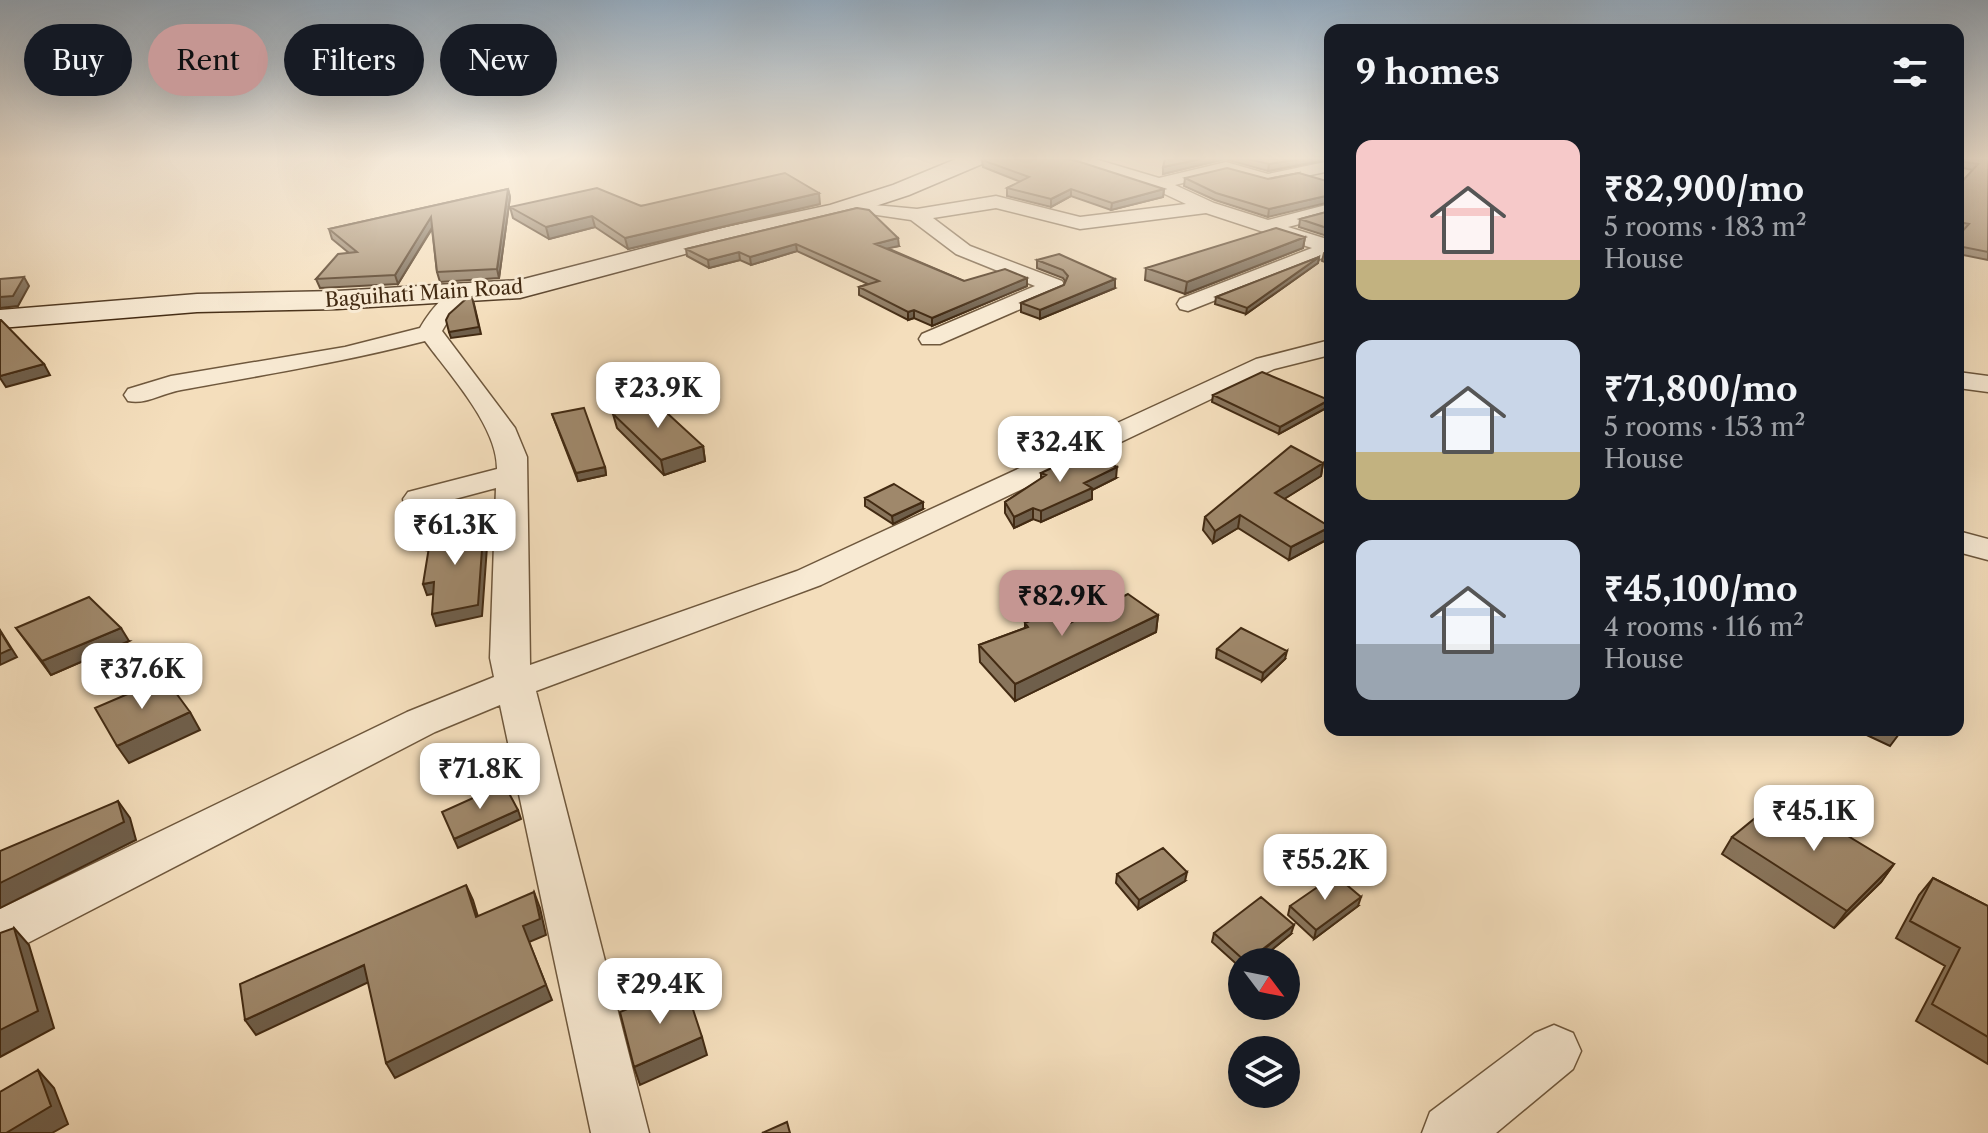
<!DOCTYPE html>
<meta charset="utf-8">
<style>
body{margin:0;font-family:"Libre Caslon Text",serif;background:#20242c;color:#f1f3f6;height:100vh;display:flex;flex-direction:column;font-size:30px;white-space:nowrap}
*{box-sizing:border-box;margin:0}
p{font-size:26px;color:#9ea1a6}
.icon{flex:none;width:44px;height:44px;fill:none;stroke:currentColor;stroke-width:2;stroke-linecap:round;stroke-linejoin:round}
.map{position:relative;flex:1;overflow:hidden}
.sheet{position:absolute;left:1324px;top:24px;width:640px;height:712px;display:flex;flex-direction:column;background:#171b24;border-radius:16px;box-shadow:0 8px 32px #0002}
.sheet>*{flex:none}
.banner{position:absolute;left:24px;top:24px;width:760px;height:72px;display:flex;gap:16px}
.needle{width:52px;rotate:122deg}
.buttons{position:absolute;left:1228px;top:948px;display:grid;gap:16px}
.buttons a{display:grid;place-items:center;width:72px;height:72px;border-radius:50%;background:#171b24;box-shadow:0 8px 32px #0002;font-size:40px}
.price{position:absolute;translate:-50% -68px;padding:0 18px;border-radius:16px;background:#fff;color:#222;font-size:26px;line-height:52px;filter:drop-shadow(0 2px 4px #0008)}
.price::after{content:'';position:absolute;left:50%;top:48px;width:24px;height:18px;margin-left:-12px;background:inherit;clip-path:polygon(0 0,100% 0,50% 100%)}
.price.active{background:#c59692;color:#111}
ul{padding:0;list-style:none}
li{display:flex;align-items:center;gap:24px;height:200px;padding:0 32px}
li span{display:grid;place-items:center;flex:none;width:224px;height:160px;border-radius:16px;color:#555}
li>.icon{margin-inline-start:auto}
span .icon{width:96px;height:96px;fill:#fffc;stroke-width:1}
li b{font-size:34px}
h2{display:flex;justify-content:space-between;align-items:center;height:96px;padding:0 32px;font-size:34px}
.pill{padding:0 28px;border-radius:36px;background:#171b24;box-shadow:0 8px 32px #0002;font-size:28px;line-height:72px}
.pill.active{background:#c59692;color:#111}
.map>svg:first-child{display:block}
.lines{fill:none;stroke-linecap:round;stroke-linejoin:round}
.street-casing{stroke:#6f583d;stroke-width:3}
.secondary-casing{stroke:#432b13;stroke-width:3}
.street{fill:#f8ead3;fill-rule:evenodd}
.secondary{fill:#f8ead3;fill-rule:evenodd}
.wall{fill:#89755c;stroke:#432b13;stroke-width:2}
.shaded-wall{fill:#6f5f4b;stroke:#432b13;stroke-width:2}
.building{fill:#9f886b;stroke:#432b13;stroke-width:2}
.labels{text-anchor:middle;stroke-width:6;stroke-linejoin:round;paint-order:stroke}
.far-street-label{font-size:20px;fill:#432b13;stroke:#f8ead3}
</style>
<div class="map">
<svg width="1988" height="1133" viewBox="0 0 1988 1133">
<rect width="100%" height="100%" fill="#f4debc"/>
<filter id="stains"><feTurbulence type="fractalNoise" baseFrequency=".0025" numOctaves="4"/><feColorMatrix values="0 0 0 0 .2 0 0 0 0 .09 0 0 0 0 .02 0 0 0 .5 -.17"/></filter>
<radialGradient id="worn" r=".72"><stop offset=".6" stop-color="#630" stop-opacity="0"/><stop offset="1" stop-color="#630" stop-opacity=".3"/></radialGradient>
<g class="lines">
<g class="street-casing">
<path id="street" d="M1071,159H1095L1159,178L1226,162L1268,174L1330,161V171L1268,184L1226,172L1175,185L1214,203L1268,220L1330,204V216L1288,227L1330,240V255L1188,311L1180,309L1177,304L1180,299L1312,248L1206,213L1080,229L996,208L933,218L970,246L1062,281L1065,286L1062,291L940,344H922L919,339L922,334L1035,286L956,254L911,220L843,210L841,206L843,202L917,209L996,196L1080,217L1186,204L1152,188L1073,163Z
M465,286L476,293L449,319L442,331L515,428L527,457L530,665L797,571L1256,359L1330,340V355L1274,369L821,585L536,691L649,1133H591L500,705L435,732L18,948L0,954V909L407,712L494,677L490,658L496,488L436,504L443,540L439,547L427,550L415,547L411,540L403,499L408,492L497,469C498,427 449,374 425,341C344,362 263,375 181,390C163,393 146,405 128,401L124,395L128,389L171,376L345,347L420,328C430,311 445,291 465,286Z
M1958,372L1988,376V392L1958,388Z
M1958,531L1988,539V560L1958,552Z
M1554,1025L1573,1033L1581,1051L1573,1069L1496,1133H1422L1430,1112L1535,1033Z"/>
</g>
<g class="secondary-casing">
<path id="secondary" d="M956,159H985L982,164L909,195L845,216L730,242L520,298L337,309L197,312L0,328V310L197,294L337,291L520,280L726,227L830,205L893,185Z"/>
</g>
<use href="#street" class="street"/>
<use href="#secondary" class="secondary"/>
</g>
<path class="wall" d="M1165,159H1330L1268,171L1225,159L1163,174Z
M1958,159H1988V260L1958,254V236L1963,230L1958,229V186L1973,170L1958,167Z
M982,160L1164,189L1163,197L1111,210L1071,196L1051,207L1007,196V188L1021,182L983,167Z
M1299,173L1268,217L1215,200L1184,186L1185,178L1268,179Z
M508,189L510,197L499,278L440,282L437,272L432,229L398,284L320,288L316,279L349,253L332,239L329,229Z
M820,204L628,249L595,227L549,239L513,218L510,207Z
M857,208L899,246L887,248L964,281L1027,286L932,326L914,318L908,320L859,295V287L868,284L797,251L751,265L740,260L709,268L687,256L686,249Z
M1330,211V237L1299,227L1300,219Z
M1305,237L1303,248L1185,294L1145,280L1146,268Z
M1330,250V264L1322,261L1324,253Z
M1319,257L1318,263L1246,314L1215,304L1216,297Z
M1037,260L1115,288L1040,319L1021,312V303L1064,285L1065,281L1063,278L1037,268Z
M1213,395L1328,407L1279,434L1212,402Z
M552,414L605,467L606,475L578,481Z
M613,414L703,446L705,461L664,475L617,428Z
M1323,463L1321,476L1284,499L1328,539L1289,560L1238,528L1213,543L1203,530L1205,517Z
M1041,473L1116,478L1092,490V499L1041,522L1033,519L1014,528L1005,513V502L1041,479Z
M865,498L923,509L893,524L865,506Z
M1158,615L1156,632L1015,701L980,662L979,645L1025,628V623H1070Z
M16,628L129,641L51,675Z
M1217,649L1285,659L1262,681L1216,658Z
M1856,730H1902L1890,746Z
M1732,837L1894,864L1881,882L1834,928L1722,854Z
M1117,874L1185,881L1138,909L1116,883Z
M1933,878L1988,906V1064L1916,1021L1945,966L1896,938L1919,895Z
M1290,906H1358L1314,939L1288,915Z
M1214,933L1291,934L1257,962H1242V969L1212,942Z"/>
<path class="shaded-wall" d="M1201,159H1225L1163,174V167Z
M1299,159H1330L1268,171L1269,164Z
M508,189L510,197L499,278L497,269Z
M1071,189V196L1051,207V199Z
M1164,189L1163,197L1111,210L1112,203Z
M819,193L820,204L628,249L625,238Z
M1330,195V202L1268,217L1269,209Z
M592,216L595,227L549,239L546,227Z
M431,217L433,226L398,284L395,275Z
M1305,237L1303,248L1185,294L1187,282Z
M898,238L899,246L876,251L875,244Z
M796,244L797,251L751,265L750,257Z
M739,252L740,260L709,268L708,260Z
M1319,257L1318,263L1246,314L1247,308Z
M24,277L29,286L18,306L0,308V297Z
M1027,278V286L932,326V318Z
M1115,279V288L1040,319V310Z
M474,304L481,334L451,338L449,332Z
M914,310V318L908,320V312Z
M44,364L50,375L6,387L0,378V376Z
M1329,400L1328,407L1279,434L1280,427Z
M703,446L705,461L664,475L661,460Z
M1323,463L1321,476L1273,506L1275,493Z
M605,467L606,475L578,481L576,473Z
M1117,467L1116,478L1092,490V499L1041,522V511L1084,483Z
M923,502V509L893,524L892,516Z
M1033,508V519L1014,528V517Z
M1240,515L1238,528L1213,543L1215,531Z
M484,522L488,533L482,616L436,626L432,614Z
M1330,527L1328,539L1289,560L1291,547Z
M434,582L438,593L427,595L423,584Z
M1158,615L1156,632L1015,701V684Z
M121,628L129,641L51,675L42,661Z
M0,630L17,657L0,665Z
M1287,651L1285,659L1262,681L1263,673Z
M190,712L200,730L129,763L117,746Z
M118,801L130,818L136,840L0,908V883Z
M518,810L521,819L458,848L454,839Z
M1894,864L1881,882L1834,928L1847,911Z
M1187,872L1185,881L1138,909L1139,900Z
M466,885L473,900L483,933L476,917Z
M534,892L540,908L546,935L529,942L552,1000L395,1078L386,1063L523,926Z
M1361,897L1358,906L1314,939L1316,930Z
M1294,925L1291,934L1257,962H1248Z
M14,928L29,945L54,1028L0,1057V1030Z
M364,965L373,980L256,1035L245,1020Z
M702,1037L707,1055L640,1085L634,1067Z
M38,1070L54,1088L68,1124L52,1133H6Z"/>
<path class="building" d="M983,159H1067L1077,161L1164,189L1112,203L1071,189L1051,199L1007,188L1029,177L982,160Z
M1165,159H1201L1163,167Z
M1248,159H1299L1269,164Z
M1958,159H1988V252L1958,246V236L1969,224L1958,222V186L1978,164L1958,161Z
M1227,168L1268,179L1299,173L1330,182V195L1269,209L1216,193L1185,178Z
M785,173L819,193L625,238L592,216L546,227L510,207L597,188L641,206Z
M508,189L497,269L437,272L431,217L395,275L316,279L338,254L357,252L329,229Z
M857,208L869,210L898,238L875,244L964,281L1005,269L1027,278L932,318L914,310L908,312L859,287L879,281L796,244L750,257L739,252L708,260L686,249Z
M1330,211V229L1300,219Z
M1276,228L1305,237L1187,282L1146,268Z
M1059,254L1115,279L1040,310L1021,303L1064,285L1068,276L1063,270L1037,260Z
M1319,257L1247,308L1216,297Z
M24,277L13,296L0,297V279Z
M472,297L479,327L449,332L446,320L449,314L467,298Z
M0,320H1L44,364L0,376Z
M1262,372L1329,400L1280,427L1213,395Z
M654,401L703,446L661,460L613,414Z
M584,408L605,467L576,473L552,414Z
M1291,446L1323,463L1275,493L1330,527L1291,547L1240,515L1215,531L1205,517Z
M1087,451L1117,467L1084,483L1092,488L1041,511L1033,508L1014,517L1005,502L1046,475L1041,473Z
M894,484L923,502L892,516L865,498Z
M484,522L478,605L432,614L434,582L423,584L430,541L438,538L443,528Z
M1128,594L1158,615L1015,684L979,645L1028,627L1025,623L1054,610L1070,623Z
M89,597L121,628L42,661L16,628Z
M1241,628L1287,651L1263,673L1217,649Z
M0,631L11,649L0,654Z
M165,678L190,712L117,746L95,708Z
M504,784L518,810L454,839L442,812Z
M1782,796L1894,864L1847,911L1732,837Z
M118,801L124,822L0,883V851Z
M1163,848L1187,872L1139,900L1117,874Z
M1335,875L1361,897L1316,930L1290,906Z
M1933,878L1988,906V1037L1932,1004L1960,948L1910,921Z
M466,885L476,917L534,892L540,919L523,926L546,985L386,1063L364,965L245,1020L240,984Z
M1261,897L1294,925L1246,962L1214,933Z
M14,928L38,1011L0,1030V933Z
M685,985L702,1037L634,1067L620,1012Z
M38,1070L51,1106L6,1133H0V1092Z
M787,1122L790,1133H762Z"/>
<linearGradient id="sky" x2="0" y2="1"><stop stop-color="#95acc0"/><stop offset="0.5" stop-color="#faf0e1"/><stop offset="1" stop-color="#faf0e1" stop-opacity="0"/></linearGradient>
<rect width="1988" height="317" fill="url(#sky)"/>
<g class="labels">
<g class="far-street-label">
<text transform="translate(424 293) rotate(-4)" y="7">Baguihati Main Road</text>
</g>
</g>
<rect width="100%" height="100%" filter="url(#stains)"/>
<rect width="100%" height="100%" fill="url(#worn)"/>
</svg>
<div class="buttons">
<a><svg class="needle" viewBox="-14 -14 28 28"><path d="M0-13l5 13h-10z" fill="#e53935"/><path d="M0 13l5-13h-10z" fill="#9ea1a6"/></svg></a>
<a><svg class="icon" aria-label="layers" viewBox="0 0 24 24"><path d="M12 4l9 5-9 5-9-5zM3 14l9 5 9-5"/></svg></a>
</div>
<b class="price" style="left:658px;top:430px">₹23.9K</b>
<b class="price" style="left:1060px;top:484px">₹32.4K</b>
<b class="price" style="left:455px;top:567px">₹61.3K</b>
<b class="price active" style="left:1062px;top:638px">₹82.9K</b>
<b class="price" style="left:142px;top:711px">₹37.6K</b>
<b class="price" style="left:480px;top:811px">₹71.8K</b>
<b class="price" style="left:1814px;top:853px">₹45.1K</b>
<b class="price" style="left:1325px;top:902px">₹55.2K</b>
<b class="price" style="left:660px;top:1026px">₹29.4K</b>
<div class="banner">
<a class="pill">Buy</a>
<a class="pill active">Rent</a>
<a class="pill">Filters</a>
<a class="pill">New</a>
</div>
<section class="sheet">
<h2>9 homes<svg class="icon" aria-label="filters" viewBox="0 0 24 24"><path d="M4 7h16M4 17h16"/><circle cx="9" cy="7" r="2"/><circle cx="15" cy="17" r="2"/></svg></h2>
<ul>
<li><span style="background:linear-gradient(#f6c9c9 75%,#c2b280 0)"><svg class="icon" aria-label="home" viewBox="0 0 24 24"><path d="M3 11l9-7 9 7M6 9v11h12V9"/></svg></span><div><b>₹82,900/mo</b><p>5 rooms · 183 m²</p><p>House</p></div></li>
<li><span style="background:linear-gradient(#c9d6e8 70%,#c2b280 0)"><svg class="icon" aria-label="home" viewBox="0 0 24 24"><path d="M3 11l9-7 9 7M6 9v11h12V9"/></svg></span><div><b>₹71,800/mo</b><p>5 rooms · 153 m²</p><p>House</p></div></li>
<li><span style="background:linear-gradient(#c9d6e8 65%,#9aa5b1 0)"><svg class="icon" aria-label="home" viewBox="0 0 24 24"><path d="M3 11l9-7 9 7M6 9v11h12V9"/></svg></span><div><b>₹45,100/mo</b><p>4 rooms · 116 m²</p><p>House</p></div></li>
</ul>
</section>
</div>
